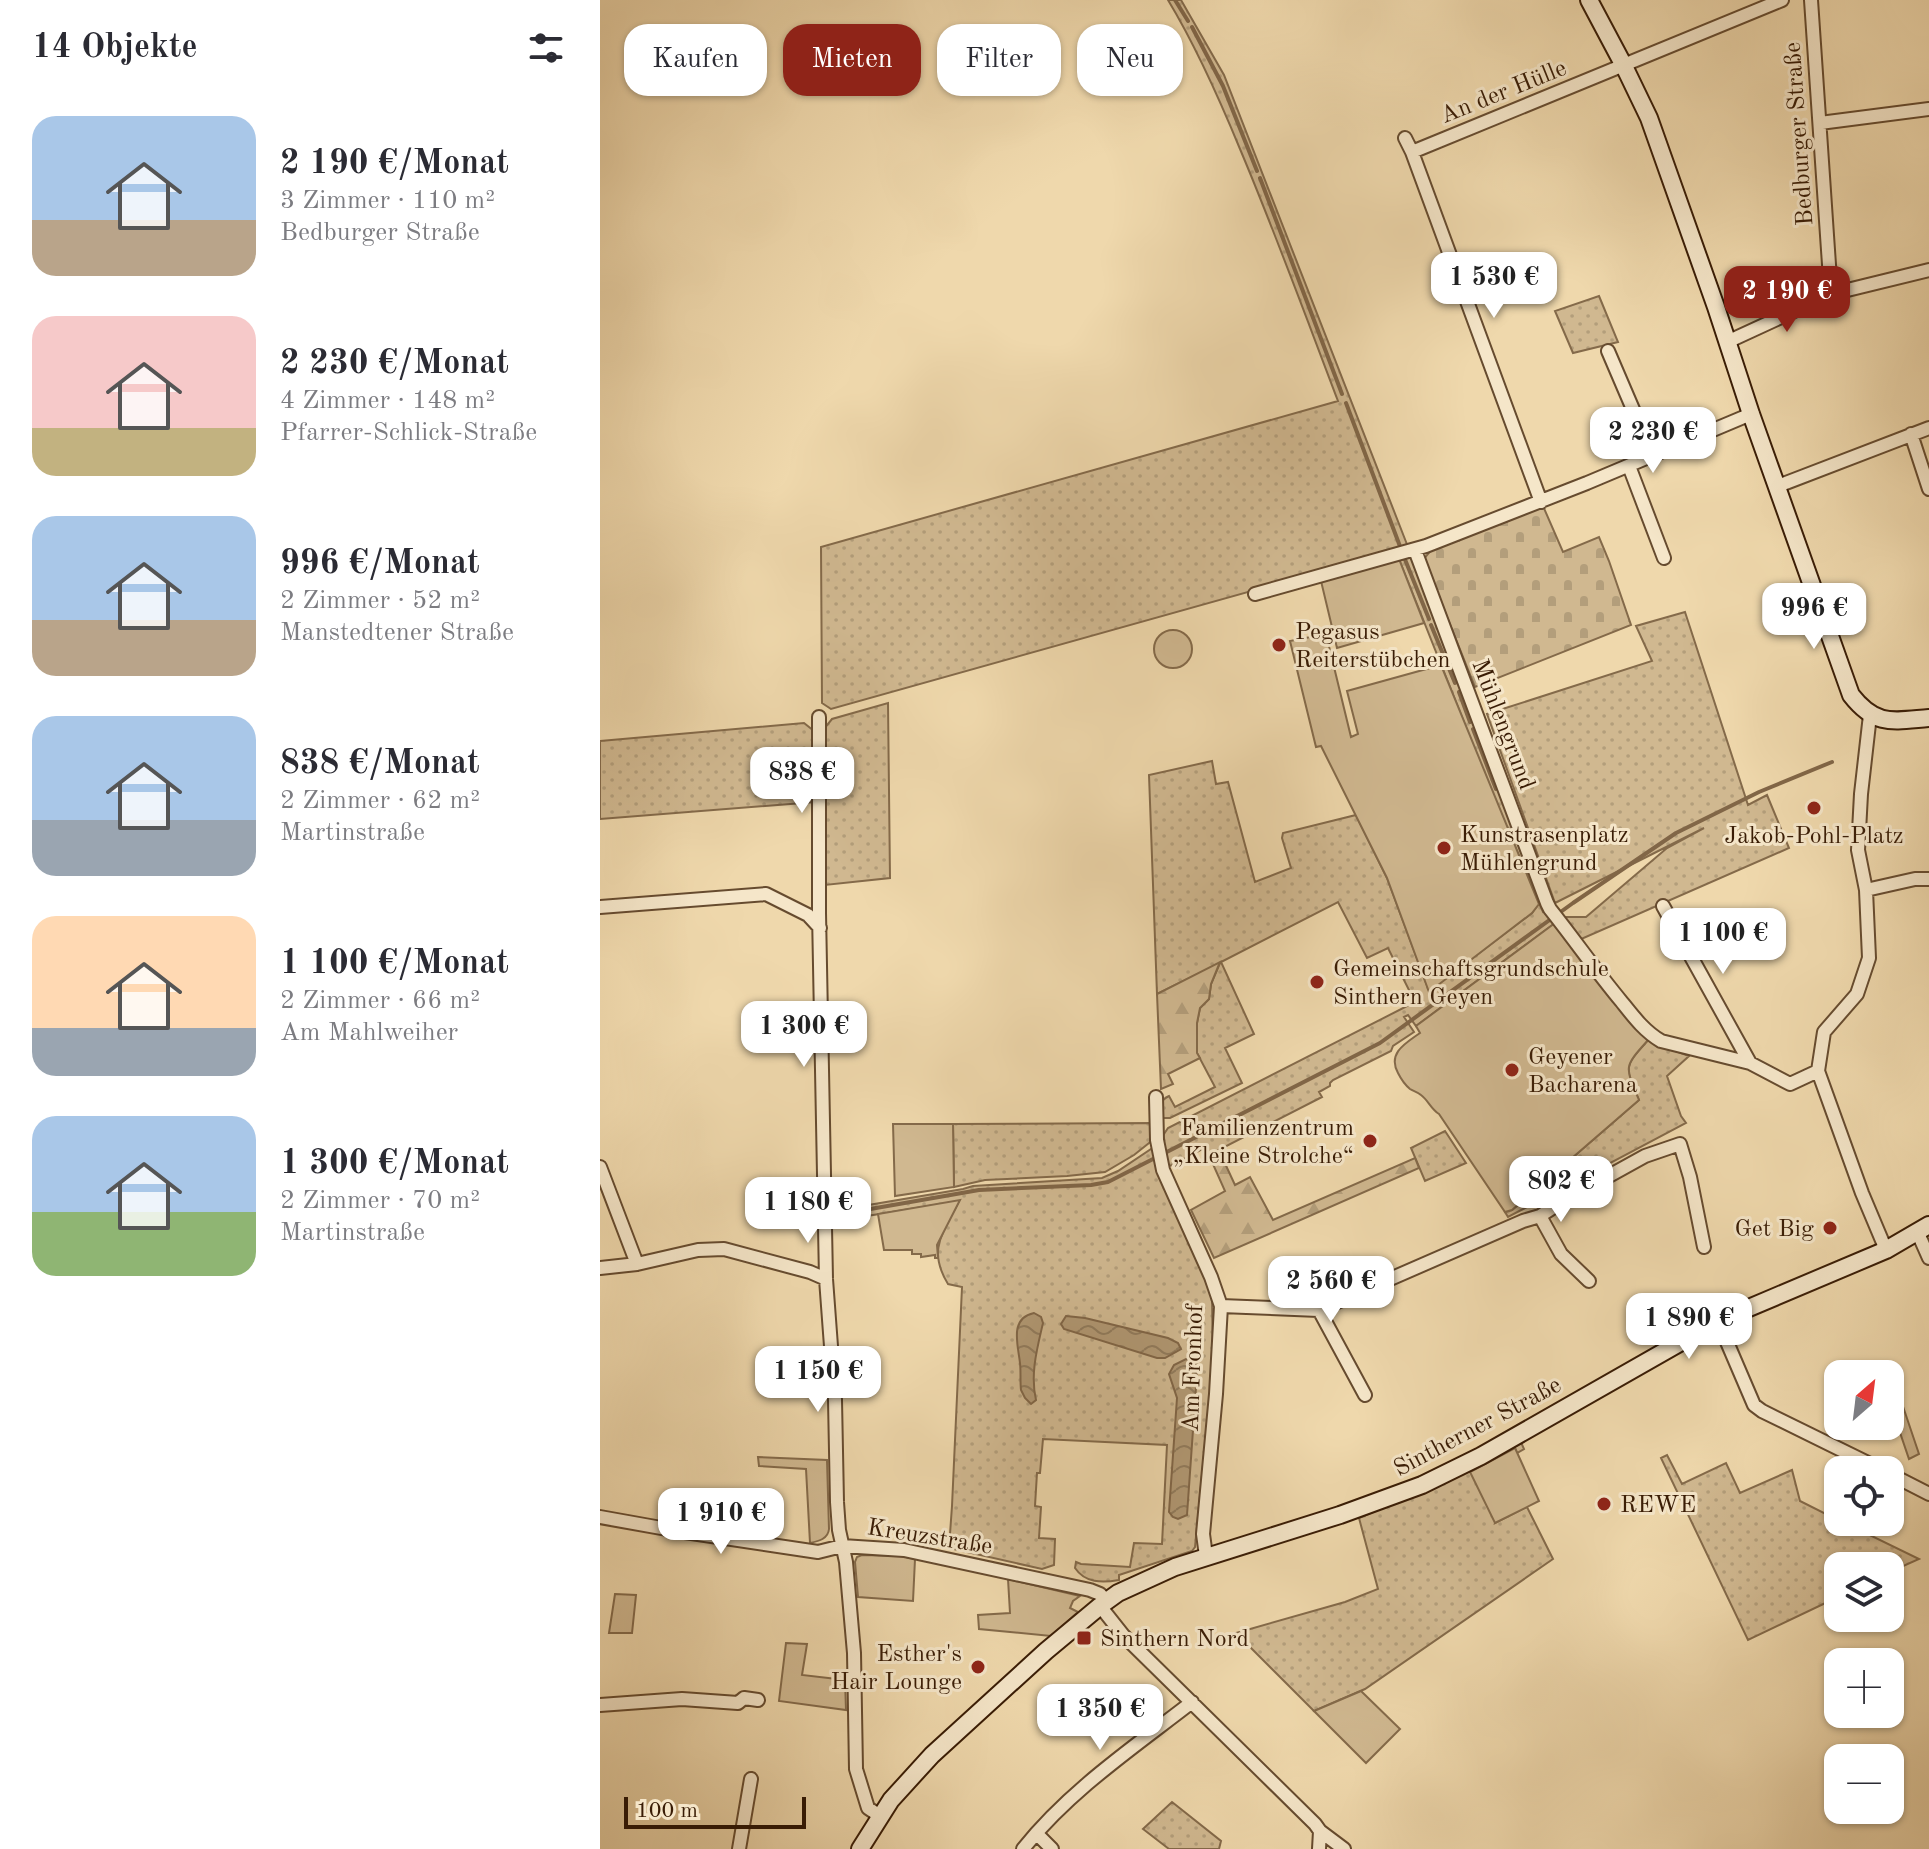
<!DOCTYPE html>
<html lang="de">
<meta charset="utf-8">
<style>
body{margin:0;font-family:"Old Standard TT",serif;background:#f2f2f3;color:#2b2b33;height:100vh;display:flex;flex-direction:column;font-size:30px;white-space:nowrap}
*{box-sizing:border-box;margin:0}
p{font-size:26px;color:#7c7c81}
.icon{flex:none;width:44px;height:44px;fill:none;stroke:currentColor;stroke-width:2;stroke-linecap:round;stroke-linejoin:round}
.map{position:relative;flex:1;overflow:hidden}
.panel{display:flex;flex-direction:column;background:#fff;width:600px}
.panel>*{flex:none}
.banner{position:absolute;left:24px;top:24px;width:760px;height:72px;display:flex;gap:16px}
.needle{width:52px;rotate:28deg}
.tools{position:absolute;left:1224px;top:1360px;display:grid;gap:16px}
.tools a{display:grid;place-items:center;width:80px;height:80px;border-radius:16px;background:#fff;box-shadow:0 2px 6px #0004;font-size:40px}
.scale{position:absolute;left:24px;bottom:20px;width:182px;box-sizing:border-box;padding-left:8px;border:4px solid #391c05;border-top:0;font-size:22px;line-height:28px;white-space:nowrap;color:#391c05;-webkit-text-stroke:6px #f5e6c9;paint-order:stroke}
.price{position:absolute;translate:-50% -68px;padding:0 18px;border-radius:16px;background:#fff;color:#222;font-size:26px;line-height:52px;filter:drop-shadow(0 2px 4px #0008)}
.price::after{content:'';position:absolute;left:50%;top:48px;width:24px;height:18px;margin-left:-12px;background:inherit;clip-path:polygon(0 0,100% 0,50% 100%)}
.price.selected{background:#8f2418;color:#fff}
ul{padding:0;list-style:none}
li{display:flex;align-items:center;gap:24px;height:200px;padding:0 32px}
li span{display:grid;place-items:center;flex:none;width:224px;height:160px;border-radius:24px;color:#555}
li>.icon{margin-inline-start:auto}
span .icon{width:96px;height:96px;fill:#fffc;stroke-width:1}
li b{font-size:34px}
h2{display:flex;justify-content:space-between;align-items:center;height:96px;padding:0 32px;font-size:34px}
.chip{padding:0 28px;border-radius:24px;background:#fff;box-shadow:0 2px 6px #0004;font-size:28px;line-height:72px}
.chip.selected{background:#8f2418;color:#fff}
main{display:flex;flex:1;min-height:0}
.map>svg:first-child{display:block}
.grass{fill:url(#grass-dots);stroke:#846a4a;stroke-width:2}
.forest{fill:url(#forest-firs);stroke:#846a4a;stroke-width:2}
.cemetery{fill:url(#cemetery-stones);stroke:#846a4a;stroke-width:2}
.garden{fill:#d0b890;stroke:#846a4a;stroke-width:2}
.water{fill:url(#water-waves);stroke:#816647;stroke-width:2}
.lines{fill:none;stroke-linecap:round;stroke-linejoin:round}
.stream{stroke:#816647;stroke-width:4}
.street-casing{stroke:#664b2f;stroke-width:16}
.secondary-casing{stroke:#391c05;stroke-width:20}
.street{stroke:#f5e6c9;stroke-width:12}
.secondary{stroke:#f5e6c9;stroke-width:16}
.poi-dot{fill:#8f2418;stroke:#f5e6c9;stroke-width:3}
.labels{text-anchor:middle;stroke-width:6;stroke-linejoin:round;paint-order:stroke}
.street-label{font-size:24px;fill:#391c05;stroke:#f5e6c9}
.poi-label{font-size:24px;fill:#391c05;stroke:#f5e6c9;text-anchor:start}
</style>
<main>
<section class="panel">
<h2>14 Objekte<svg class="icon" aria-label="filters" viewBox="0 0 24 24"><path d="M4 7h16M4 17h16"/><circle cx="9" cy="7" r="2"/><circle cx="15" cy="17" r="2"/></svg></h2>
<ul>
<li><span style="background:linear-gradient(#a9c7e8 65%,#b9a48a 0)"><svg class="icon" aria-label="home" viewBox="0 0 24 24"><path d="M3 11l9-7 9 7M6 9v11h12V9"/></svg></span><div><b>2 190 €/Monat</b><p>3 Zimmer · 110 m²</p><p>Bedburger Straße</p></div></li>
<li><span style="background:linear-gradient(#f6c9c9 70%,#c2b280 0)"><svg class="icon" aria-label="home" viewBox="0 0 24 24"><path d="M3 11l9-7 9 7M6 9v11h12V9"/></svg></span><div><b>2 230 €/Monat</b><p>4 Zimmer · 148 m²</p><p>Pfarrer-Schlick-Straße</p></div></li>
<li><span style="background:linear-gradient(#a9c7e8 65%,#b9a48a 0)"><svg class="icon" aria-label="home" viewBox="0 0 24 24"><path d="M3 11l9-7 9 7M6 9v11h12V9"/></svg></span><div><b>996 €/Monat</b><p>2 Zimmer · 52 m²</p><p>Manstedtener Straße</p></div></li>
<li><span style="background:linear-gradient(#a9c7e8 65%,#9aa5b1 0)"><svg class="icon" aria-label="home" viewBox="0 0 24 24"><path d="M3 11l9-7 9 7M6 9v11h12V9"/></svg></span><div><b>838 €/Monat</b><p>2 Zimmer · 62 m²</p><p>Martinstraße</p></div></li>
<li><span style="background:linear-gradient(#ffd9b3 70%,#9aa5b1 0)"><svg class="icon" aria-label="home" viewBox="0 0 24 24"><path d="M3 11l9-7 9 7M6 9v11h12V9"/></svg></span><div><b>1 100 €/Monat</b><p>2 Zimmer · 66 m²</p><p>Am Mahlweiher</p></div></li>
<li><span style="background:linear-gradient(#a9c7e8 60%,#8fb573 0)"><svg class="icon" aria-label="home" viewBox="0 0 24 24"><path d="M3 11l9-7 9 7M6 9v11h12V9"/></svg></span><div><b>1 300 €/Monat</b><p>2 Zimmer · 70 m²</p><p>Martinstraße</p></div></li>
</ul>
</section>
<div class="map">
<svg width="1329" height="1849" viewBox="0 0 1329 1849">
<defs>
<pattern id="grass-dots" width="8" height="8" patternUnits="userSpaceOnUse" patternTransform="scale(2)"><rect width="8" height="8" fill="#d0b890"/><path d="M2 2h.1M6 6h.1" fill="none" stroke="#b39e7b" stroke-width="1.8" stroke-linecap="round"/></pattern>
<pattern id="forest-firs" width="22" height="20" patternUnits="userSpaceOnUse" patternTransform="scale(2)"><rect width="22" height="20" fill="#d0b890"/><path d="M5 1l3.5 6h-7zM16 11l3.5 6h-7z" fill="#b39e7b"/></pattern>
<pattern id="cemetery-stones" width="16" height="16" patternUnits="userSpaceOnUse" patternTransform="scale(2)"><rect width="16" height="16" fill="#d0b890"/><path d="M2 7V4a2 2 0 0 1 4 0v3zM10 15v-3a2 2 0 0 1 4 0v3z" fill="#b39e7b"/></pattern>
<pattern id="water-waves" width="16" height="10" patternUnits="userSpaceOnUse" patternTransform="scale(2)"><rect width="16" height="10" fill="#b19873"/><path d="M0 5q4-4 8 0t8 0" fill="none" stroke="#917b5c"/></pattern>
</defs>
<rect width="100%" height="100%" fill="#efd8ac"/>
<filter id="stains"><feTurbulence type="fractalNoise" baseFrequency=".0025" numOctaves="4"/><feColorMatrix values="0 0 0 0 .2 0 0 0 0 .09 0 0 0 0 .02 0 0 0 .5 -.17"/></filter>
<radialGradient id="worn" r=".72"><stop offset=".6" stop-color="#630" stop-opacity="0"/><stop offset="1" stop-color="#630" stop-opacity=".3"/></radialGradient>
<path class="grass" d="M568,0H581L624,75L808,547L231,709L222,703L221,547L738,401C706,317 675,232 640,149C619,98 597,48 568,0Z
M999,296L1018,342L973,353L955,311Z
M811,556L943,904L940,905L943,912L945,911L955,923L816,1026L808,1015L804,1017L814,1032L793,1046L791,1051L733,1080L730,1083V1086L719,1092L722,1097L609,1155L604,1148L573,1165L568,1166L562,1137L568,1128L815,1002L788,948L767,958L738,902L621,962L654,1034L625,1048L642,1083L570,1118H563C556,1110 560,1100 569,1096L575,1107L615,1087L597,1053V1023L600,1008L609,999L611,984L620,963L557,994L549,775L612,761L616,784L628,782L655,882L691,868L682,838L683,833L756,815L787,878L829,991L932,913L939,903L891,790L799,559Z
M1085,612L1148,805L1167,795L1189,848L979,940L962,917H986L1067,848L1104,828L955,903L887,714L1052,661L1036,626Z
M288,703L290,878L225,885L223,730L232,719Z
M204,723L214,731L215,802L0,819V741Z
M1049,1039L1051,1042L1089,1056L1067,1076L1081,1116L1086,1123L908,1217L905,1212L912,1210L1039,1100C1024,1065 1024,1067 1049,1039Z
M553,1123L554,1139L534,1155L505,1172L467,1176L385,1180L354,1187L353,1124Z
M845,1131L866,1163L825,1181L811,1148Z
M554,1147L612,1297L613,1362L595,1547L592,1551L519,1575V1580C502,1583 485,1583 475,1568L476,1562L481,1564L530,1567L534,1543L562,1544L567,1445L443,1439L440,1473H437L435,1506L441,1507L439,1538L455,1539L454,1565L442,1569L349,1548L352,1506L362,1287L348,1284C327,1250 343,1233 359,1201L236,1221V1212L239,1210L363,1189L373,1186L502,1178L518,1171Z
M920,1440L924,1449L917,1453L915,1448L895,1523L927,1507L953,1559L765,1689L714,1711L636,1633L745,1602L778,1589L759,1518L834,1486Z
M1067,1455L1082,1484L1126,1463L1140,1493L1192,1470L1200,1501L1238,1520V1522H1243L1319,1559L1290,1572V1566H1238V1597L1148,1640L1061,1458Z
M572,1802L621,1841L619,1849H569L543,1829Z"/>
<path class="forest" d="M620,962L611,984L609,999L600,1008L597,1023V1053L600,1058L568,1074L573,1084L561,1089L557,994Z
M622,1157L635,1185L650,1177L673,1220L815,1158L819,1168L614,1258L591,1210L625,1191L612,1162Z"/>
<path class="cemetery" d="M943,506L963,552L999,537L1009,561L1031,625L875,687L824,559L832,549Z"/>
<path class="garden" d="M799,559L824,623L737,648L721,581Z
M554 649a19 19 0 1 1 38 0a19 19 0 1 1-38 0Z
M726,634L751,737L758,734L747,691L841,665L939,904L932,913L829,992L787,878L721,746L716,747L690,641Z
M955,923L1049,1039C1024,1067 1024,1065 1039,1100L912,1210L905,1212L839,1114C831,1109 828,1100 821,1095C818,1092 813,1091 810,1089C804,1084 801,1079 798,1073C787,1053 806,1043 820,1033L816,1026Z
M293,1124H353L354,1187L295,1196Z
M360,1200L337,1245L338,1258H335V1255L321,1257V1254H312V1250H284L278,1214Z
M1288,1362L1319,1454L1309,1459L1290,1403V1374H1279L1276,1366Z
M915,1448L939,1501L895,1523L870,1472Z
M158,1457L227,1460L229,1529C228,1539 219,1541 210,1543L206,1469L159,1466Z
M262,1555L301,1556L315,1559L313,1601L258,1597L255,1562L257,1557Z
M408,1579L480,1596L473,1601L470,1608L478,1612L451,1636L379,1629L378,1615L410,1613Z
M15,1594L36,1595L32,1633H9Z
M186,1643L207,1644L202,1675L245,1680L246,1710L179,1701Z
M761,1691L800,1729L766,1763L714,1711Z"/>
<path class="water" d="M434,1313L441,1317L443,1323C437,1349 430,1374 436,1400L431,1404L425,1398L421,1390C420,1381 421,1372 420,1363C418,1345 409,1318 434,1313Z
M466,1316L485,1318L568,1338L578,1343L581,1349L565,1358H557L464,1329L461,1324Z
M586,1359L594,1361L597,1373L587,1515L578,1519L573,1517L569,1512L577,1398L569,1374L574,1365Z"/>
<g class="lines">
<path class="stream" d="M575,0L588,21
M592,27L623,86L657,171
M660,178L742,394
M746,403L801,549
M804,557L829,619
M831,625L855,683
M859,692L870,722
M873,729L896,789
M236,1215L379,1190L491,1185L508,1182L780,1043L973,903L1076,833L1159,792L1232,762"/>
<g class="street-casing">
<path id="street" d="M1211,0L1231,294
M1220,123L1329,109
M805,138L812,152L941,502
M812,152L1182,0
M1127,342L1231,294L1329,270
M1008,351L1053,456
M1311,434L1329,489
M1029,466L1064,558
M1178,486L1329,428
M815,550L947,903L950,909C974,939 996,971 1021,1001C1033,1016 1044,1031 1061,1041L1150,1063L1190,1084L1218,1071
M655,594L826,546L987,483L1151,414
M1270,715L1261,794L1258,850L1266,890L1269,958L1257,994L1224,1032L1218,1071L1262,1193L1286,1250
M219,717V913L226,1279L235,1400L237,1502L239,1530L246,1562L254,1653L256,1769L268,1808L280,1816
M1266,890L1315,879H1329
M1063,906L1150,1063
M0,907L166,894L208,915L220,928
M556,1097L557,1140L563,1170L611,1277L621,1306L616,1394L603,1534L606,1556
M0,1167L37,1264
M940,1216L961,1254L989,1281
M1317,1231L1329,1258
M0,1268L37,1264L98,1250L124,1249L210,1272L226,1279
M621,1306L719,1310L923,1221L940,1216L960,1203L1045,1156L1080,1144L1090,1177L1104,1247
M719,1310L765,1395
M1118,1321L1154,1405L1162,1411L1282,1470
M1290,1474L1329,1494
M0,1517L78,1531L218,1552L242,1546L304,1550L490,1590L500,1594L506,1601
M500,1606L523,1635L715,1824L720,1831L744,1849
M0,1705L82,1699L138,1703L144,1698L158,1700
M437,1834L452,1849
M139,1849L151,1779
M423,1849C469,1791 534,1747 592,1702
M719,1849L720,1831"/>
</g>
<g class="secondary-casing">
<path id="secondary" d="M989,0L1023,64L1049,118L1116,307L1151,414L1251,695C1276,727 1293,721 1329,718
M260,1849L291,1800L332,1755L446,1651L500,1606L518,1593L575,1567L740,1515L822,1485L881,1456L1118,1321L1286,1250L1329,1225"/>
</g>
<use href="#street" class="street"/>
<use href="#secondary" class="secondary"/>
</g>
<g class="poi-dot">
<circle cx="679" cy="645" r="8"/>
<circle cx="1214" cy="808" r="8"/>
<circle cx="844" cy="848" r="8"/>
<circle cx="717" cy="982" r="8"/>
<circle cx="912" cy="1070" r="8"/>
<circle cx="770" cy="1141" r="8"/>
<circle cx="1230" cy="1228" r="8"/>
<circle cx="1004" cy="1504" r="8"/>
<rect x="476" y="1630" width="16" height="16" rx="4"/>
<circle cx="378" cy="1667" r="8"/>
</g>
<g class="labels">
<g class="street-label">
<text transform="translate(903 91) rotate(-22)" y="8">An der Hülle</text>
<text transform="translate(1198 134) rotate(-94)" y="8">Bedburger Straße</text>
<text transform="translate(904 724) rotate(69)" y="8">Mühlengrund</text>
<text transform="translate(592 1368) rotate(-88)" y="8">Am Fronhof</text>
<text transform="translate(877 1426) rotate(-28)" y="8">Sintherner Straße</text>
<text transform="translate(330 1536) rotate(9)" y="8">Kreuzstraße</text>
</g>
<g class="poi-label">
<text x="695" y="639">Pegasus<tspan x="695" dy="28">Reiterstübchen</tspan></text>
<text x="860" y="842">Kunstrasenplatz<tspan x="860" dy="28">Mühlengrund</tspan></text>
<text x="1214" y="843" text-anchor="middle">Jakob-Pohl-Platz</text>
<text x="733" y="976">Gemeinschaftsgrundschule<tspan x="733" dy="28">Sinthern Geyen</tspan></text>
<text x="928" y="1064">Geyener<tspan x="928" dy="28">Bacharena</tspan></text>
<text x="754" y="1135" text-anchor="end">Familienzentrum<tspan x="754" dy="28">„Kleine Strolche“</tspan></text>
<text x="1214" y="1236" text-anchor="end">Get Big</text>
<text x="1020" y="1512">REWE</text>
<text x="500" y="1646">Sinthern Nord</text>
<text x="362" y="1661" text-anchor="end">Esther's<tspan x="362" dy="28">Hair Lounge</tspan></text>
</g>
</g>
<rect width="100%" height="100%" filter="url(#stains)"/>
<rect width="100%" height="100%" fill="url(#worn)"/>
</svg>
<div class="tools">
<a><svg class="needle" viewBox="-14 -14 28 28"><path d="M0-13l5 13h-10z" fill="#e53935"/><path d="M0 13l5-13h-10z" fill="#7c7c81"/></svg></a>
<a><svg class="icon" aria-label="locate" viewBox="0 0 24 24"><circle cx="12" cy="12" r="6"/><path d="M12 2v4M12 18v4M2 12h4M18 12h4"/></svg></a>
<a><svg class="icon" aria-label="layers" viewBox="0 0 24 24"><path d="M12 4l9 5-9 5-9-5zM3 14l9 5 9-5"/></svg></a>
<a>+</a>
<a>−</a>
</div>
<div class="scale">100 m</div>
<b class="price" style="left:894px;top:320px">1 530 €</b>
<b class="price selected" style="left:1187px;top:334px">2 190 €</b>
<b class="price" style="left:1053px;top:475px">2 230 €</b>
<b class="price" style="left:1214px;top:651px">996 €</b>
<b class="price" style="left:202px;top:815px">838 €</b>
<b class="price" style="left:1123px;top:976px">1 100 €</b>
<b class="price" style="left:204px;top:1069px">1 300 €</b>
<b class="price" style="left:961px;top:1224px">802 €</b>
<b class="price" style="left:208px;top:1245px">1 180 €</b>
<b class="price" style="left:731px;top:1324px">2 560 €</b>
<b class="price" style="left:1089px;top:1361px">1 890 €</b>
<b class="price" style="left:218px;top:1414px">1 150 €</b>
<b class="price" style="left:121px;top:1556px">1 910 €</b>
<b class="price" style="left:500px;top:1752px">1 350 €</b>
<div class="banner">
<a class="chip">Kaufen</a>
<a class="chip selected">Mieten</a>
<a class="chip">Filter</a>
<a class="chip">Neu</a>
</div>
</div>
</main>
